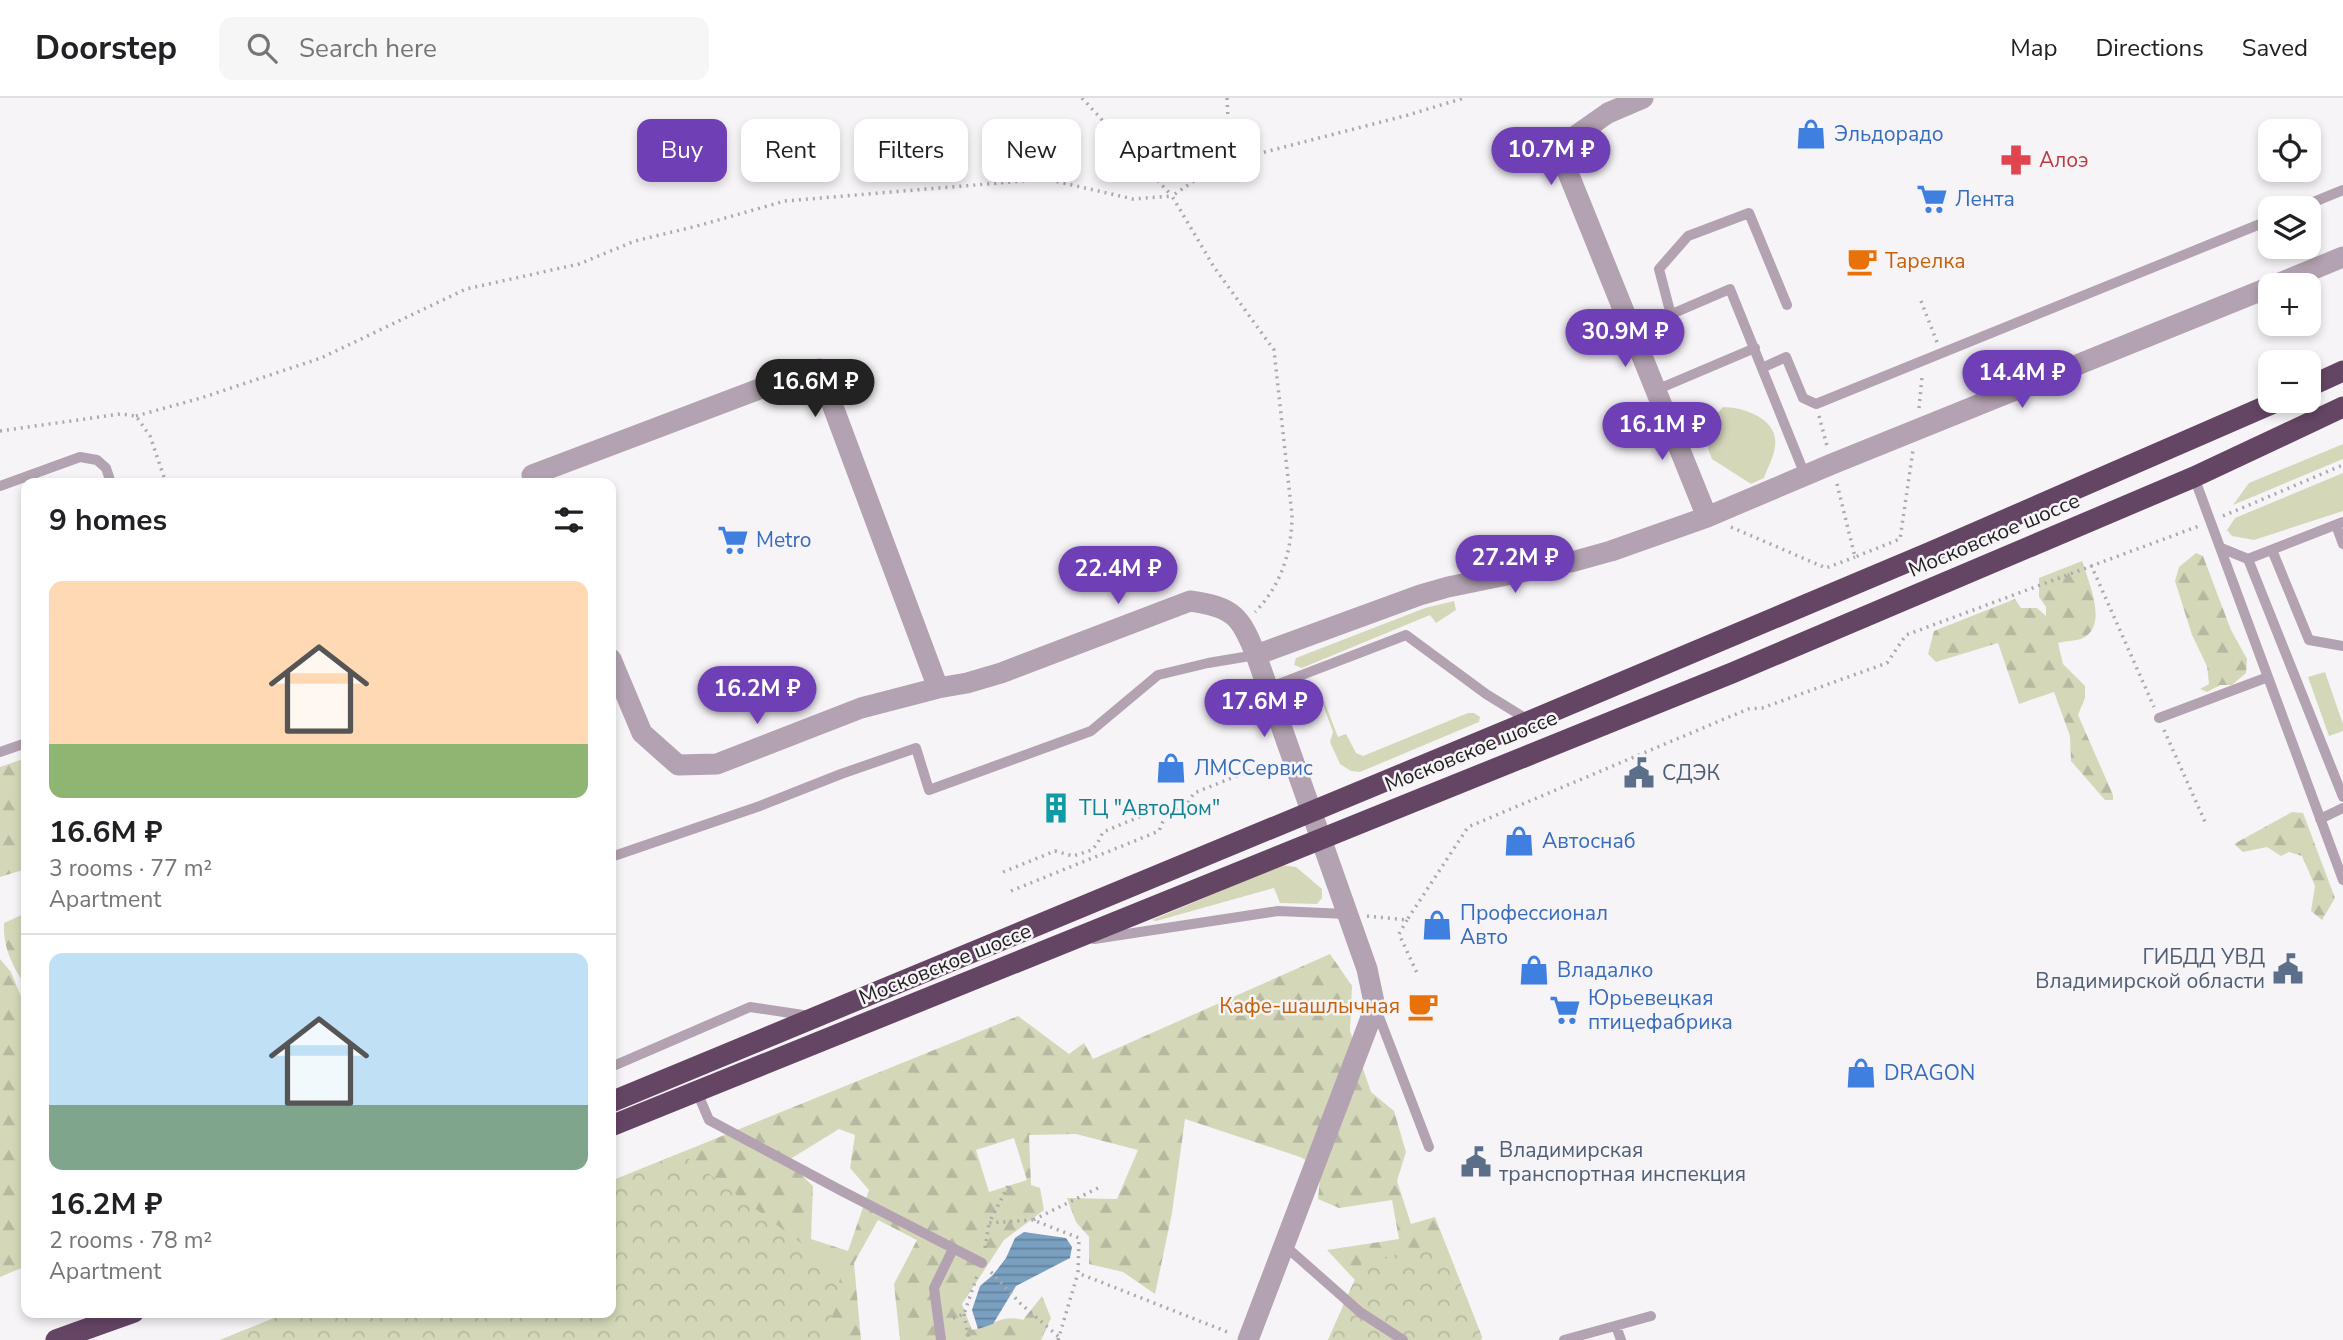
<!DOCTYPE html>
<meta charset="utf-8">
<style>
body{margin:0;font-family:"Nunito Sans",sans-serif;background:#f6f6f6;color:#202124;height:100vh;display:flex;flex-direction:column;font-size:26px;white-space:nowrap}
*{box-sizing:border-box;margin:0}
p{font-size:23px;color:#757577}
.icon{flex:none;width:38px;height:38px;fill:none;stroke:currentColor;stroke-width:2;stroke-linecap:round;stroke-linejoin:round}
.map{position:relative;flex:1;overflow:hidden}
.side{position:absolute;left:21px;top:380px;width:595px;height:840px;display:flex;flex-direction:column;background:#fff;border-radius:14px;box-shadow:0 4px 10px #0003}
.side>*{flex:none}
.top-card{position:absolute;left:637px;top:21px;width:665px;height:63px;display:flex;gap:14px}
.buttons{position:absolute;left:2258px;top:21px;display:grid;gap:14px}
.buttons a{display:grid;place-items:center;width:63px;height:63px;border-radius:14px;background:#fff;box-shadow:0 4px 10px #0003;font-size:35px}
.price{position:absolute;translate:-50% -60px;padding:0 16px;border-radius:24px;background:#6f3fb6;color:#fff;font-size:23px;line-height:46px;filter:drop-shadow(0 2px 4px #0008)}
.price::after{content:'';position:absolute;left:50%;top:42px;width:21px;height:16px;margin-left:-10px;background:inherit;clip-path:polygon(0 0,100% 0,50% 100%)}
.price.active{background:#222;color:#fff}
ul{padding:0;list-style:none}
li{display:grid;align-content:center;gap:14px;height:371px;padding:0 28px}
li+li{border-top:2px solid #e0e0e0}
li span{display:grid;place-items:center;height:217px;border-radius:14px;color:#555}
li>.icon{margin-inline-start:auto}
span .icon{width:126px;height:126px;fill:#fffc;stroke-width:1}
li b{font-size:30px}
h2{display:flex;justify-content:space-between;align-items:center;height:84px;padding:0 28px;font-size:30px}
.pill{padding:0 24px;border-radius:14px;background:#fff;box-shadow:0 4px 10px #0003;font-size:24px;line-height:63px}
.pill.active{background:#6f3fb6;color:#fff}
header{display:flex;align-items:center;gap:42px;box-sizing:border-box;height:98px;padding:0 35px;background:#fff;border-bottom:2px solid #e0e0e0}
header strong{font-size:33px}
nav{display:flex;gap:38px;margin-inline-start:auto;font-size:24px}
.search{width:490px;height:63px;background:#f6f6f6;display:flex;align-items:center;gap:18px;box-sizing:border-box;padding:0 24px;border-radius:14px;color:#757577;font-size:26px}
.map>svg:first-child{display:block}
.grass{fill:#d4d8b9}
.forest{fill:url(#forest-firs);fill-rule:evenodd}
.park{fill:url(#park-crowns)}
.water{fill:url(#water-rules)}
.lines{fill:none;stroke-linecap:round;stroke-linejoin:round}
.path{stroke:#aca9ac;stroke-width:3.5;stroke-dasharray:2 5;stroke-linecap:butt}
.lane{stroke:#b3a2b1;stroke-width:10}
.street{stroke:#b3a2b1;stroke-width:21}
.highway{stroke:#654564;stroke-width:21}
.labels{text-anchor:middle;stroke-width:5;stroke-linejoin:round;paint-order:stroke}
.shop-label{font-size:21px;fill:#366cbe;stroke:#f7f4f7;text-anchor:start}
.health-label{font-size:21px;fill:#be3a42;stroke:#f7f4f7;text-anchor:start}
.food-label{font-size:21px;fill:#c56008;stroke:#f7f4f7;text-anchor:start}
.street-label{font-size:21px;fill:#222122;stroke:#f7f4f7}
.service-label{font-size:21px;fill:#4e5e75;stroke:#f7f4f7;text-anchor:start}
.culture-label{font-size:21px;fill:#0d838f;stroke:#f7f4f7;text-anchor:start}
</style>
<header>
<strong>Doorstep</strong>
<div class="search"><svg class="icon" aria-label="search" viewBox="0 0 24 24"><circle cx="10" cy="10" r="6"/><path d="M15 15l6 6"/></svg>Search here</div>
<nav><a>Map</a><a>Directions</a><a>Saved</a></nav>
</header>
<div class="map">
<svg width="2343" height="1242" viewBox="0 0 2343 1242">
<defs>
<pattern id="forest-firs" width="22" height="20" patternUnits="userSpaceOnUse" patternTransform="scale(1.75)"><rect width="22" height="20" fill="#d4d8b9"/><path d="M5 1l3.5 6h-7zM16 11l3.5 6h-7z" fill="#b6b99f"/></pattern>
<pattern id="park-crowns" width="20" height="18" patternUnits="userSpaceOnUse" patternTransform="scale(1.75)"><rect width="20" height="18" fill="#d4d8b9"/><path d="M2 6a3 3 0 1 1 6 0M12 15a3 3 0 1 1 6 0" fill="none" stroke="#b6b99f"/></pattern>
<pattern id="water-rules" width="6" height="5" patternUnits="userSpaceOnUse" patternTransform="scale(1.75)"><rect width="6" height="5" fill="#79a0c0"/><path d="M0 2.5h6" fill="none" stroke="#63829c"/></pattern>
</defs>
<rect width="100%" height="100%" fill="#f7f4f7"/>
<path class="grass" d="M1723,309C1744,309 1779,321 1775,348C1774,359 1767,371 1764,380L1751,386L1712,361L1708,351L1715,318Z
M2343,346V361L2233,407L2249,385Z
M2343,375V413L2254,442L2232,438L2227,432L2235,420Z
M1454,503L1456,512L1436,525L1430,517L1302,570L1294,567L1296,560L1425,510Z
M2325,574L2343,626V633L2329,638L2308,579Z
M1324,603L1338,639L1346,636L1356,655L1363,658L1468,615H1474L1480,619L1479,624L1360,674L1351,673L1340,666L1330,644L1333,634L1322,604Z
M1282,767L1296,769L1322,791V800L1317,806L1280,805L1274,790L1156,823L1152,822Z"/>
<path class="forest" d="M2196,455L2203,458L2231,532L2247,561L2246,575L2232,587H2220L2207,594L2200,591L2209,586L2207,568L2192,537L2175,483L2179,469Z
M2082,463C2088,483 2110,529 2081,541C2074,543 2065,543 2058,545L2063,566L2085,588V600L2078,617L2113,697V702H2105L2071,663L2070,638L2054,594L2019,606L1998,545L1936,564L1928,556L1934,533L2015,501L2021,510H2037L2046,518V509L2039,499V480Z
M26,660V771L0,779V669Z
M2292,714L2303,715L2335,800L2322,822L2311,813L2315,788L2302,758L2289,754L2281,758L2267,749L2243,754L2234,746Z
M26,815V889C13,868 3,851 4,825Z
M1330,856L1352,888L1350,933L1371,994L1394,1013L1406,1054L1397,1083L1411,1126L1435,1119L1482,1239L1481,1242H1328L1355,1182L1327,1152L1399,1141L1392,1102L1339,1110L1318,1101L1321,1070L1300,1059L1185,1021L1172,1115L1155,1196L1123,1174L1089,1166V1139L1076,1124L1067,1100L1117,1101L1138,1052L1076,1036L1029,1037L1031,1087L1040,1090L1044,1112L1004,1142L962,1206L972,1232C993,1228 1002,1216 1023,1222L1042,1198L1051,1220L1041,1242H900L894,1186L917,1142L878,1122L854,1165L861,1242H220L287,1215L611,1214V1083L1018,918L1069,956L1084,945L1093,961ZM839,1031L855,1037L850,1070L869,1092L848,1153L811,1141L813,1088L787,1063ZM1014,1040L1027,1082L989,1094L976,1052Z
M0,861L11,874L26,911V1168L0,1179Z"/>
<path class="park" d="M681,1055L841,1175L828,1242H220L287,1215L611,1214V1083Z
M1446,1148L1482,1239L1481,1242H1328L1363,1163Z"/>
<path class="water" d="M1024,1134L1066,1140L1072,1149L1070,1160L1016,1188L993,1226L978,1231L972,1212L980,1188L993,1177L1006,1160L1015,1140Z"/>
<g class="lines">
<path class="path" d="M1082,0L1172,98
M1227,0L1230,63L1220,65L1172,98L1214,169L1274,252L1292,417C1292,453 1281,488 1255,514
M1230,63L1408,17L1464,0
M1921,203L1937,244
M1919,310L1922,279
M136,318L201,300L321,260L466,191L579,166L635,143L697,128L785,103L1046,81L1133,101L1172,98
M1819,318L1827,348
M0,333L120,316L136,318L150,338L166,385
M1837,386L1855,459L1900,441L1913,352
M2223,418L2343,367
M1731,429L1826,470L1855,459
M2091,467L2154,609
M2164,632L2206,726
M1003,774L1055,753L1073,758L1092,752L1097,746L1103,734L1151,714
M1011,793L1159,733L1166,716L1188,705L1194,695L1272,664
M1367,818L1407,822L1468,729L1748,611L1762,610L1887,565L1906,537L2199,428
M1407,822L1399,836L1417,875
M1008,1088L989,1125L1033,1122
M1098,1090L1033,1122L1079,1140L1078,1175L1230,1235
M985,1150L989,1125
M991,1174L1021,1206L1059,1239
M964,1216L969,1242
M953,1220L964,1216L977,1178
M1058,1242L1078,1175"/>
<path class="lane" d="M2299,110L2343,92
M1671,217L1659,171L1688,138L1749,115L1787,207
M1632,233L1730,191L1805,377
M1762,270L1786,259L1803,300L1816,306L2270,122
M1656,292L1755,250
M2194,379L2343,782
M0,388L80,359L97,362L106,370L111,385
M2336,427L2343,446
M2221,450L2248,461L2343,424
M2272,452L2309,542L2343,548
M2248,461L2343,699
M1268,590L1406,537L1486,596L1530,623
M2159,620L2268,579
M0,654L26,645
M2320,721L2343,710
M611,759L760,708L841,676L916,650L929,692L1091,633L1158,577L1208,565L1256,557
M1094,841L1278,813L1347,816
M1376,911L1429,1049
M611,969L750,909L810,918
M697,994L709,1022L840,1092L982,1165
M1284,1147L1360,1214L1403,1242
M1616,1228L1621,1242
M941,1242L934,1190L953,1151
M1564,1242L1651,1218"/>
<path class="street" d="M1643,0L1608,15L1558,50L1707,419
M2275,187L2343,159
M535,385L532,377L786,281L819,271L938,590
M1256,557L1420,497L1448,489L1575,463L1611,453L1707,419L1832,366L2270,189
M611,561L642,635L678,667L717,666L861,610L938,590L967,585L1001,575L1190,503C1234,509 1240,518 1256,557L1367,871L1375,909L1248,1242"/>
<path class="highway" d="M2308,289L2343,273
M611,1004L1530,623L1931,454L2278,303
M611,1028L1732,575L2194,379L2343,309
M56,1242L134,1214"/>
</g>
<defs>
<g id="shop-bare" transform="scale(2.415)"><path d="M-5-2.5h2.3a2.7 3.5 0 0 1 5.4 0H5L5.5 6h-11ZM-1.5-2.5h3a1.5 2.3 0 0 0-3 0Z" fill="#3f7fe0" stroke="#f7f4f7" stroke-width="2.5" paint-order="stroke"/></g>
<g id="pharmacy-bare" transform="scale(2.415)"><path d="M-2-6h4v4h4v4h-4v4h-4v-4h-4v-4h4Z" fill="#e0444e" stroke="#f7f4f7" stroke-width="2.5" paint-order="stroke"/></g>
<g id="supermarket-bare" transform="scale(2.415)"><path d="M-6-5.5h2.5l.6 2H6L4.5 2H-2.5L-4.4-4H-6ZM-1.5 3.2a1.3 1.3 0 1 0 .1 0ZM3 3.2a1.3 1.3 0 1 0 .1 0Z" fill="#3f7fe0" stroke="#f7f4f7" stroke-width="2.5" paint-order="stroke"/></g>
<g id="cafe-bare" transform="scale(2.415)"><path d="M-5.5-4.5H6V0H3Q3 3.5 0 3.5H-2.5Q-5.5 3.5-5.5 0ZM3-3.2v2h1.7v-2ZM-6 4.5H4V6H-6Z" fill="#e8710a" stroke="#f7f4f7" stroke-width="2.5" paint-order="stroke"/></g>
<g id="civic-bare" transform="scale(2.415)"><path d="M-.6-6.5H3V-4.5H.6V-3L4-1V1h2V6H-6V1h2V-1L-.6-3ZM-1.2 2.5V6h2.4V2.5Z" fill="#5c6f8a" stroke="#f7f4f7" stroke-width="2.5" paint-order="stroke"/></g>
<g id="building-bare" transform="scale(2.415)"><path d="M-4-6H4V6H1V3H-1V6H-4ZM-2.5-4.3h1.7v1.8h-1.7ZM.8-4.3h1.7v1.8H.8ZM-2.5-1h1.7V.8h-1.7ZM.8-1h1.7V.8H.8Z" fill="#0f9aa8" stroke="#f7f4f7" stroke-width="2.5" paint-order="stroke"/></g>
</defs>
<g fill-rule="evenodd">
<use href="#shop-bare" x="1811" y="36"/>
<use href="#pharmacy-bare" x="2016" y="62"/>
<use href="#supermarket-bare" x="1932" y="101"/>
<use href="#cafe-bare" x="1862" y="163"/>
<use href="#supermarket-bare" x="733" y="442"/>
<use href="#shop-bare" x="1171" y="670"/>
<use href="#civic-bare" x="1639" y="675"/>
<use href="#building-bare" x="1056" y="710"/>
<use href="#shop-bare" x="1519" y="743"/>
<use href="#shop-bare" x="1437" y="827"/>
<use href="#civic-bare" x="2288" y="871"/>
<use href="#shop-bare" x="1534" y="872"/>
<use href="#cafe-bare" x="1423" y="908"/>
<use href="#supermarket-bare" x="1565" y="912"/>
<use href="#shop-bare" x="1861" y="975"/>
<use href="#civic-bare" x="1476" y="1064"/>
</g>
<g class="labels">
<g class="shop-label">
<text x="1834" y="43">Эльдорадо</text>
<text x="1955" y="108">Лента</text>
<text x="756" y="449">Metro</text>
<text x="1194" y="677">ЛМССервис</text>
<text x="1542" y="750">Автоснаб</text>
<text x="1460" y="822">Профессионал<tspan x="1460" dy="24">Авто</tspan></text>
<text x="1557" y="879">Владалко</text>
<text x="1588" y="907">Юрьевецкая<tspan x="1588" dy="24">птицефабрика</tspan></text>
<text x="1884" y="982">DRAGON</text>
</g>
<g class="health-label">
<text x="2039" y="69">Алоэ</text>
</g>
<g class="food-label">
<text x="1885" y="170">Тарелка</text>
<text x="1400" y="915" text-anchor="end">Кафе-шашлычная</text>
</g>
<g class="street-label">
<text transform="translate(1994 437) rotate(-23)" y="7">Московское шоссе</text>
<text transform="translate(1471 653) rotate(-22)" y="7">Московское шоссе</text>
<text transform="translate(945 866) rotate(-22)" y="7">Московское шоссе</text>
</g>
<g class="service-label">
<text x="1662" y="682">СДЭК</text>
<text x="2265" y="866" text-anchor="end">ГИБДД УВД<tspan x="2265" dy="24">Владимирской области</tspan></text>
<text x="1499" y="1059">Владимирская<tspan x="1499" dy="24">транспортная инспекция</tspan></text>
</g>
<g class="culture-label">
<text x="1079" y="717">ТЦ "АвтоДом"</text>
</g>
</g>
</svg>
<div class="buttons">
<a><svg class="icon" aria-label="locate" viewBox="0 0 24 24"><circle cx="12" cy="12" r="6"/><path d="M12 2v4M12 18v4M2 12h4M18 12h4"/></svg></a>
<a><svg class="icon" aria-label="layers" viewBox="0 0 24 24"><path d="M12 4l9 5-9 5-9-5zM3 14l9 5 9-5"/></svg></a>
<a>+</a>
<a>−</a>
</div>
<b class="price" style="left:1551px;top:89px">10.7M ₽</b>
<b class="price" style="left:1625px;top:271px">30.9M ₽</b>
<b class="price" style="left:2022px;top:312px">14.4M ₽</b>
<b class="price active" style="left:815px;top:321px">16.6M ₽</b>
<b class="price" style="left:1662px;top:364px">16.1M ₽</b>
<b class="price" style="left:1515px;top:497px">27.2M ₽</b>
<b class="price" style="left:1118px;top:508px">22.4M ₽</b>
<b class="price" style="left:757px;top:628px">16.2M ₽</b>
<b class="price" style="left:1264px;top:641px">17.6M ₽</b>
<div class="top-card">
<a class="pill active">Buy</a>
<a class="pill">Rent</a>
<a class="pill">Filters</a>
<a class="pill">New</a>
<a class="pill">Apartment</a>
</div>
<section class="side">
<h2>9 homes<svg class="icon" aria-label="filters" viewBox="0 0 24 24"><path d="M4 7h16M4 17h16"/><circle cx="9" cy="7" r="2"/><circle cx="15" cy="17" r="2"/></svg></h2>
<ul>
<li><span style="background:linear-gradient(#ffd9b3 75%,#8fb573 0)"><svg class="icon" aria-label="home" viewBox="0 0 24 24"><path d="M3 11l9-7 9 7M6 9v11h12V9"/></svg></span><div><b>16.6M ₽</b><p>3 rooms · 77 m²</p><p>Apartment</p></div></li>
<li><span style="background:linear-gradient(#bfe0f5 70%,#7fa58c 0)"><svg class="icon" aria-label="home" viewBox="0 0 24 24"><path d="M3 11l9-7 9 7M6 9v11h12V9"/></svg></span><div><b>16.2M ₽</b><p>2 rooms · 78 m²</p><p>Apartment</p></div></li>
</ul>
</section>
</div>
